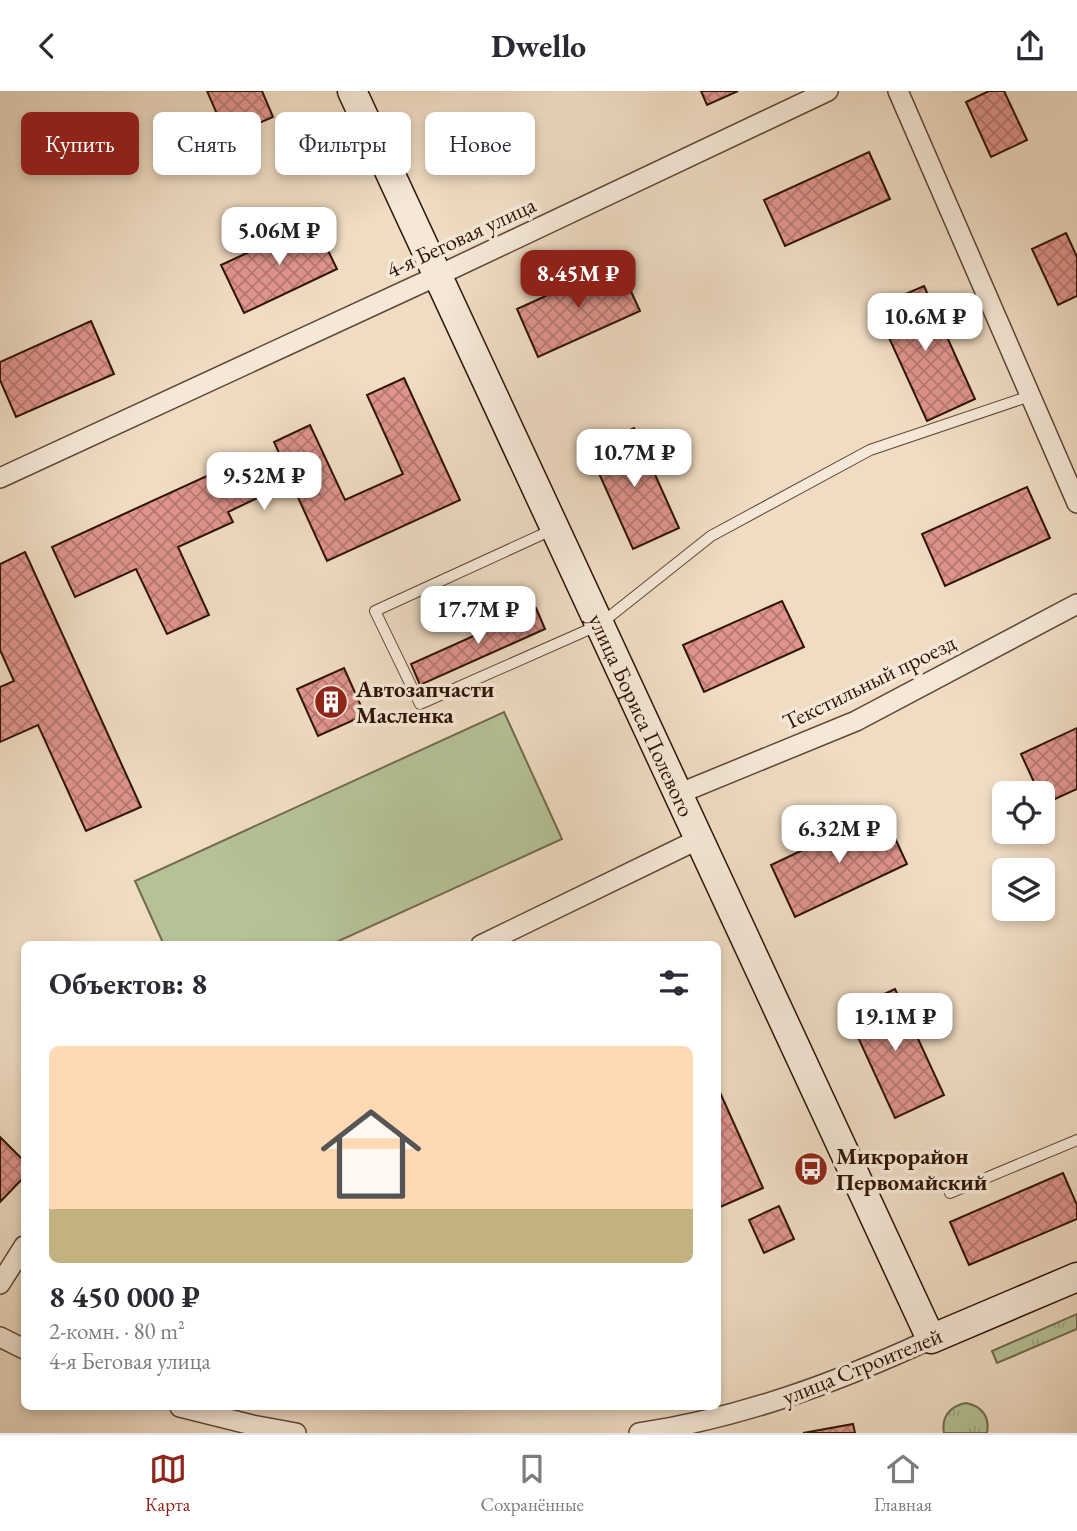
<!DOCTYPE html>
<html lang="ru">
<meta charset="utf-8">
<style>
body{margin:0;font-family:"EB Garamond",serif;background:#f2f2f3;color:#2b2b33;height:100vh;display:flex;flex-direction:column;font-size:26px;white-space:nowrap}
*{box-sizing:border-box;margin:0}
p{font-size:23px;color:#7c7c81}
.icon{flex:none;width:38px;height:38px;fill:none;stroke:currentColor;stroke-width:2;stroke-linecap:round;stroke-linejoin:round}
.map{position:relative;flex:1;overflow:hidden}
.sheet{position:absolute;left:21px;top:850px;width:700px;height:469px;display:flex;flex-direction:column;background:#fff;border-radius:10px;box-shadow:0 4px 10px #0003}
.sheet>*{flex:none}
.guide{position:absolute;left:21px;top:21px;width:700px;height:63px;display:flex;gap:14px}
.fabs{position:absolute;left:992px;top:690px;display:grid;gap:14px}
.fabs a{display:grid;place-items:center;width:63px;height:63px;border-radius:10px;background:#fff;box-shadow:0 4px 10px #0003;font-size:35px}
.price{position:absolute;translate:-50% -60px;padding:0 16px;border-radius:14px;background:#fff;color:#222;font-size:23px;line-height:46px;filter:drop-shadow(0 2px 4px #0008)}
.price::after{content:'';position:absolute;left:50%;top:42px;width:21px;height:16px;margin-left:-10px;background:inherit;clip-path:polygon(0 0,100% 0,50% 100%)}
.price.current{background:#8f2418;color:#fff}
ul{padding:0;list-style:none}
li{display:grid;align-content:center;gap:14px;height:371px;padding:0 28px}
li+li{border-top:2px solid #e1e1e2}
li span{display:grid;place-items:center;height:217px;border-radius:10px;color:#555}
li>.icon{margin-inline-start:auto}
span .icon{width:126px;height:126px;fill:#fffc;stroke-width:1}
li b{font-size:30px}
h2{display:flex;justify-content:space-between;align-items:center;height:84px;padding:0 28px;font-size:30px}
.chip{padding:0 24px;border-radius:10px;background:#fff;box-shadow:0 4px 10px #0003;font-size:24px;line-height:63px}
.chip.current{background:#8f2418;color:#fff}
header{display:flex;justify-content:space-between;align-items:center;height:91px;padding:0 28px;background:#fff;font-size:32px;font-weight:700}
.menu{display:flex;justify-content:space-around;align-items:center;height:98px;border-top:2px solid #e1e1e2;background:#fff;font-size:19px;color:#7c7c81}
.menu a{display:grid;justify-items:center;gap:4px}
.menu .current{color:#8f2418}
.map>svg:first-child{display:block}
.grass{fill:url(#grass-tufts);stroke:#726b4e;stroke-width:2}
.pitch{fill:#b5c297;stroke:#726b4e;stroke-width:2}
.building{fill:url(#building-cross-hatch);stroke:#301404;stroke-width:2}
.lines{fill:none;stroke-linecap:round;stroke-linejoin:round}
.service-casing{stroke:#604634;stroke-width:12}
.minor-casing{stroke:#604634;stroke-width:22}
.secondary-casing{stroke:#301404;stroke-width:31}
.service{stroke:#f5e8d8;stroke-width:10}
.minor{stroke:#f5e8d8;stroke-width:19}
.secondary{stroke:#f5e8d8;stroke-width:28}
.labels{text-anchor:middle;stroke-width:7;stroke-linejoin:round;paint-order:stroke}
.street-label{font-size:23px;fill:#301404;stroke:#f5e8d8}
.poi-label{font-size:23px;font-weight:bold;fill:#301404;stroke:#f5e8d8;text-anchor:start}
</style>
<header><svg class="icon" aria-label="back" viewBox="0 0 24 24"><path d="M15 5l-7 7 7 7"/></svg>Dwello<svg class="icon" aria-label="share" viewBox="0 0 24 24"><path d="M12 15V3M7 8l5-5 5 5M5 13v7h14v-7"/></svg></header>
<div class="map">
<svg width="1077" height="1342" viewBox="0 0 1077 1342">
<defs>
<pattern id="grass-tufts" width="24" height="20" patternUnits="userSpaceOnUse" patternTransform="scale(1.75)"><rect width="24" height="20" fill="#b5c297"/><path d="M3 7l-1-3M5 7V3M7 7l1-3M15 17l-1-3M17 17v-4M19 17l1-3" fill="none" stroke="#9ca680"/></pattern>
<pattern id="building-cross-hatch" width="8" height="8" patternUnits="userSpaceOnUse" patternTransform="scale(1.75)"><rect width="8" height="8" fill="#df948d"/><path d="M0 0l8 8M0 8l8-8" fill="none" stroke="#b57871"/></pattern>
</defs>
<rect width="100%" height="100%" fill="#efdcc3"/>
<filter id="stains"><feTurbulence type="fractalNoise" baseFrequency=".00286" numOctaves="4"/><feColorMatrix values="0 0 0 0 .2 0 0 0 0 .09 0 0 0 0 .02 0 0 0 .5 -.17"/></filter>
<radialGradient id="worn" r=".72"><stop offset=".6" stop-color="#630" stop-opacity="0"/><stop offset="1" stop-color="#630" stop-opacity=".3"/></radialGradient>
<path class="grass" d="M1077,1223V1238L997,1272L992,1260Z
M966,1312C982,1315 990,1326 987,1342H944C941,1326 950,1315 966,1312Z"/>
<path class="pitch" d="M504,621L562,748L330,854H164L135,790Z"/>
<path class="building" d="M207,0H262L273,26L227,46Z
M701,0H738L707,14Z
M989,0H1004L1027,49L991,66L966,11Z
M869,61L890,108L785,155L764,109Z
M314,131L337,178L244,222L221,174Z
M1066,142L1077,166V205L1058,214L1032,158Z
M618,172L640,220L538,266L517,218Z
M924,195L975,308L927,330L875,216Z
M91,230L114,283L16,326L0,289V271Z
M404,287L460,409L327,470L291,391L228,421L233,431L178,456L209,524L167,543L136,478L75,506L52,456L211,383L221,404L285,375L274,351L310,334L345,409L403,383L367,304Z
M634,337L679,437L633,458L588,358Z
M1027,396L1050,447L945,495L922,443Z
M25,461L141,716L86,740L38,634L0,651V596L14,590L0,559V473Z
M782,510L804,556L704,601L683,554Z
M536,517L545,538L420,594L411,573Z
M344,577L365,624L318,645L297,598Z
M1077,637V698L1044,713L1043,702H1039L1021,663Z
M883,721L907,773L795,826L771,774Z
M895,898L944,1004L895,1027L846,920Z
M718,997L763,1097L718,1117Z
M0,1046L24,1070V1086L0,1111Z
M1063,1082L1077,1114V1128L969,1174L950,1131Z
M779,1115L794,1148L764,1162L749,1129Z
M853,1333L855,1342H803Z"/>
<g class="lines">
<g class="service-casing">
<path id="service" d="M554,438L375,520L420,613L599,534L711,445L870,359L1030,305
M950,1102L1077,1049"/>
</g>
<g class="minor-casing">
<path id="minor" d="M898,0L1077,412
M0,387L437,185L828,0
M678,703L856,630L1077,513
M481,854L699,748
M0,1193L24,1155
M0,1246L24,1258
M180,1316L252,1334L296,1342
M639,1342C741,1327 838,1291 931,1248"/>
</g>
<g class="secondary-casing">
<g id="secondary">
<path id="s1" d="M352,0L931,1248L1077,1186"/>
</g>
</g>
<use href="#service" class="service"/>
<use href="#minor" class="minor"/>
<use href="#secondary" class="secondary"/>
</g>
<defs>
<g id="building-disc" transform="scale(1.75)"><circle r="9.5" fill="#8f2418" stroke="#f5e8d8"/><path d="M-4-6H4V6H1V3H-1V6H-4ZM-2.5-4.3h1.7v1.8h-1.7ZM.8-4.3h1.7v1.8H.8ZM-2.5-1h1.7V.8h-1.7ZM.8-1h1.7V.8H.8Z" fill="#fff"/></g>
<g id="bus-disc" transform="scale(1.75)"><circle r="9.5" fill="#8f2418" stroke="#f5e8d8"/><path d="M-5-6H5V4H4V6H2V4H-2V6H-4V4H-5ZM-3.5-4V0h7V-4ZM-3.5 1.2v1.5H-2V1.2ZM2 1.2v1.5H3.5V1.2Z" fill="#fff"/></g>
</defs>
<g fill-rule="evenodd">
<use href="#building-disc" x="331" y="611"/>
<use href="#bus-disc" x="811" y="1078"/>
</g>
<g class="labels">
<g class="street-label">
<text transform="translate(461 146) rotate(-25)" y="8">4-я Беговая улица</text>
<text transform="translate(869 591) rotate(-26)" y="8">Текстильный проезд</text>
<text dy="8" stroke="none"><textPath href="#s1" startOffset="688">улица Бориса Полевого</textPath></text>
<text transform="translate(862 1275) rotate(-22)" y="8">улица Строителей</text>
</g>
<g class="poi-label">
<text x="356" y="606">Автозапчасти<tspan x="356" dy="26">Масленка</tspan></text>
<text x="836" y="1073">Микрорайон<tspan x="836" dy="26">Первомайский</tspan></text>
</g>
</g>
<rect width="100%" height="100%" filter="url(#stains)"/>
<rect width="100%" height="100%" fill="url(#worn)"/>
</svg>
<div class="fabs">
<a><svg class="icon" aria-label="locate" viewBox="0 0 24 24"><circle cx="12" cy="12" r="6"/><path d="M12 2v4M12 18v4M2 12h4M18 12h4"/></svg></a>
<a><svg class="icon" aria-label="layers" viewBox="0 0 24 24"><path d="M12 4l9 5-9 5-9-5zM3 14l9 5 9-5"/></svg></a>
</div>
<b class="price" style="left:279px;top:176px">5.06M ₽</b>
<b class="price current" style="left:578px;top:219px">8.45M ₽</b>
<b class="price" style="left:925px;top:262px">10.6M ₽</b>
<b class="price" style="left:634px;top:398px">10.7M ₽</b>
<b class="price" style="left:264px;top:421px">9.52M ₽</b>
<b class="price" style="left:478px;top:555px">17.7M ₽</b>
<b class="price" style="left:839px;top:774px">6.32M ₽</b>
<b class="price" style="left:895px;top:962px">19.1M ₽</b>
<div class="guide">
<a class="chip current">Купить</a>
<a class="chip">Снять</a>
<a class="chip">Фильтры</a>
<a class="chip">Новое</a>
</div>
<section class="sheet">
<h2>Объектов: 8<svg class="icon" aria-label="filters" viewBox="0 0 24 24"><path d="M4 7h16M4 17h16"/><circle cx="9" cy="7" r="2"/><circle cx="15" cy="17" r="2"/></svg></h2>
<ul>
<li><span style="background:linear-gradient(#ffd9b3 75%,#c2b280 0)"><svg class="icon" aria-label="home" viewBox="0 0 24 24"><path d="M3 11l9-7 9 7M6 9v11h12V9"/></svg></span><div><b>8 450 000 ₽</b><p>2-комн. · 80 m²</p><p>4-я Беговая улица</p></div></li>
</ul>
</section>
</div>
<nav class="menu">
<a class="current"><svg class="icon" aria-label="map" viewBox="0 0 24 24"><path d="M3 6l6-2 6 2 6-2v14l-6 2-6-2-6 2zM9 4v14M15 6v14"/></svg>Карта</a>
<a><svg class="icon" aria-label="saved" viewBox="0 0 24 24"><path d="M7 4h10v16l-5-4-5 4z"/></svg>Сохранённые</a>
<a><svg class="icon" aria-label="home" viewBox="0 0 24 24"><path d="M3 11l9-7 9 7M6 9v11h12V9"/></svg>Главная</a>
</nav>
